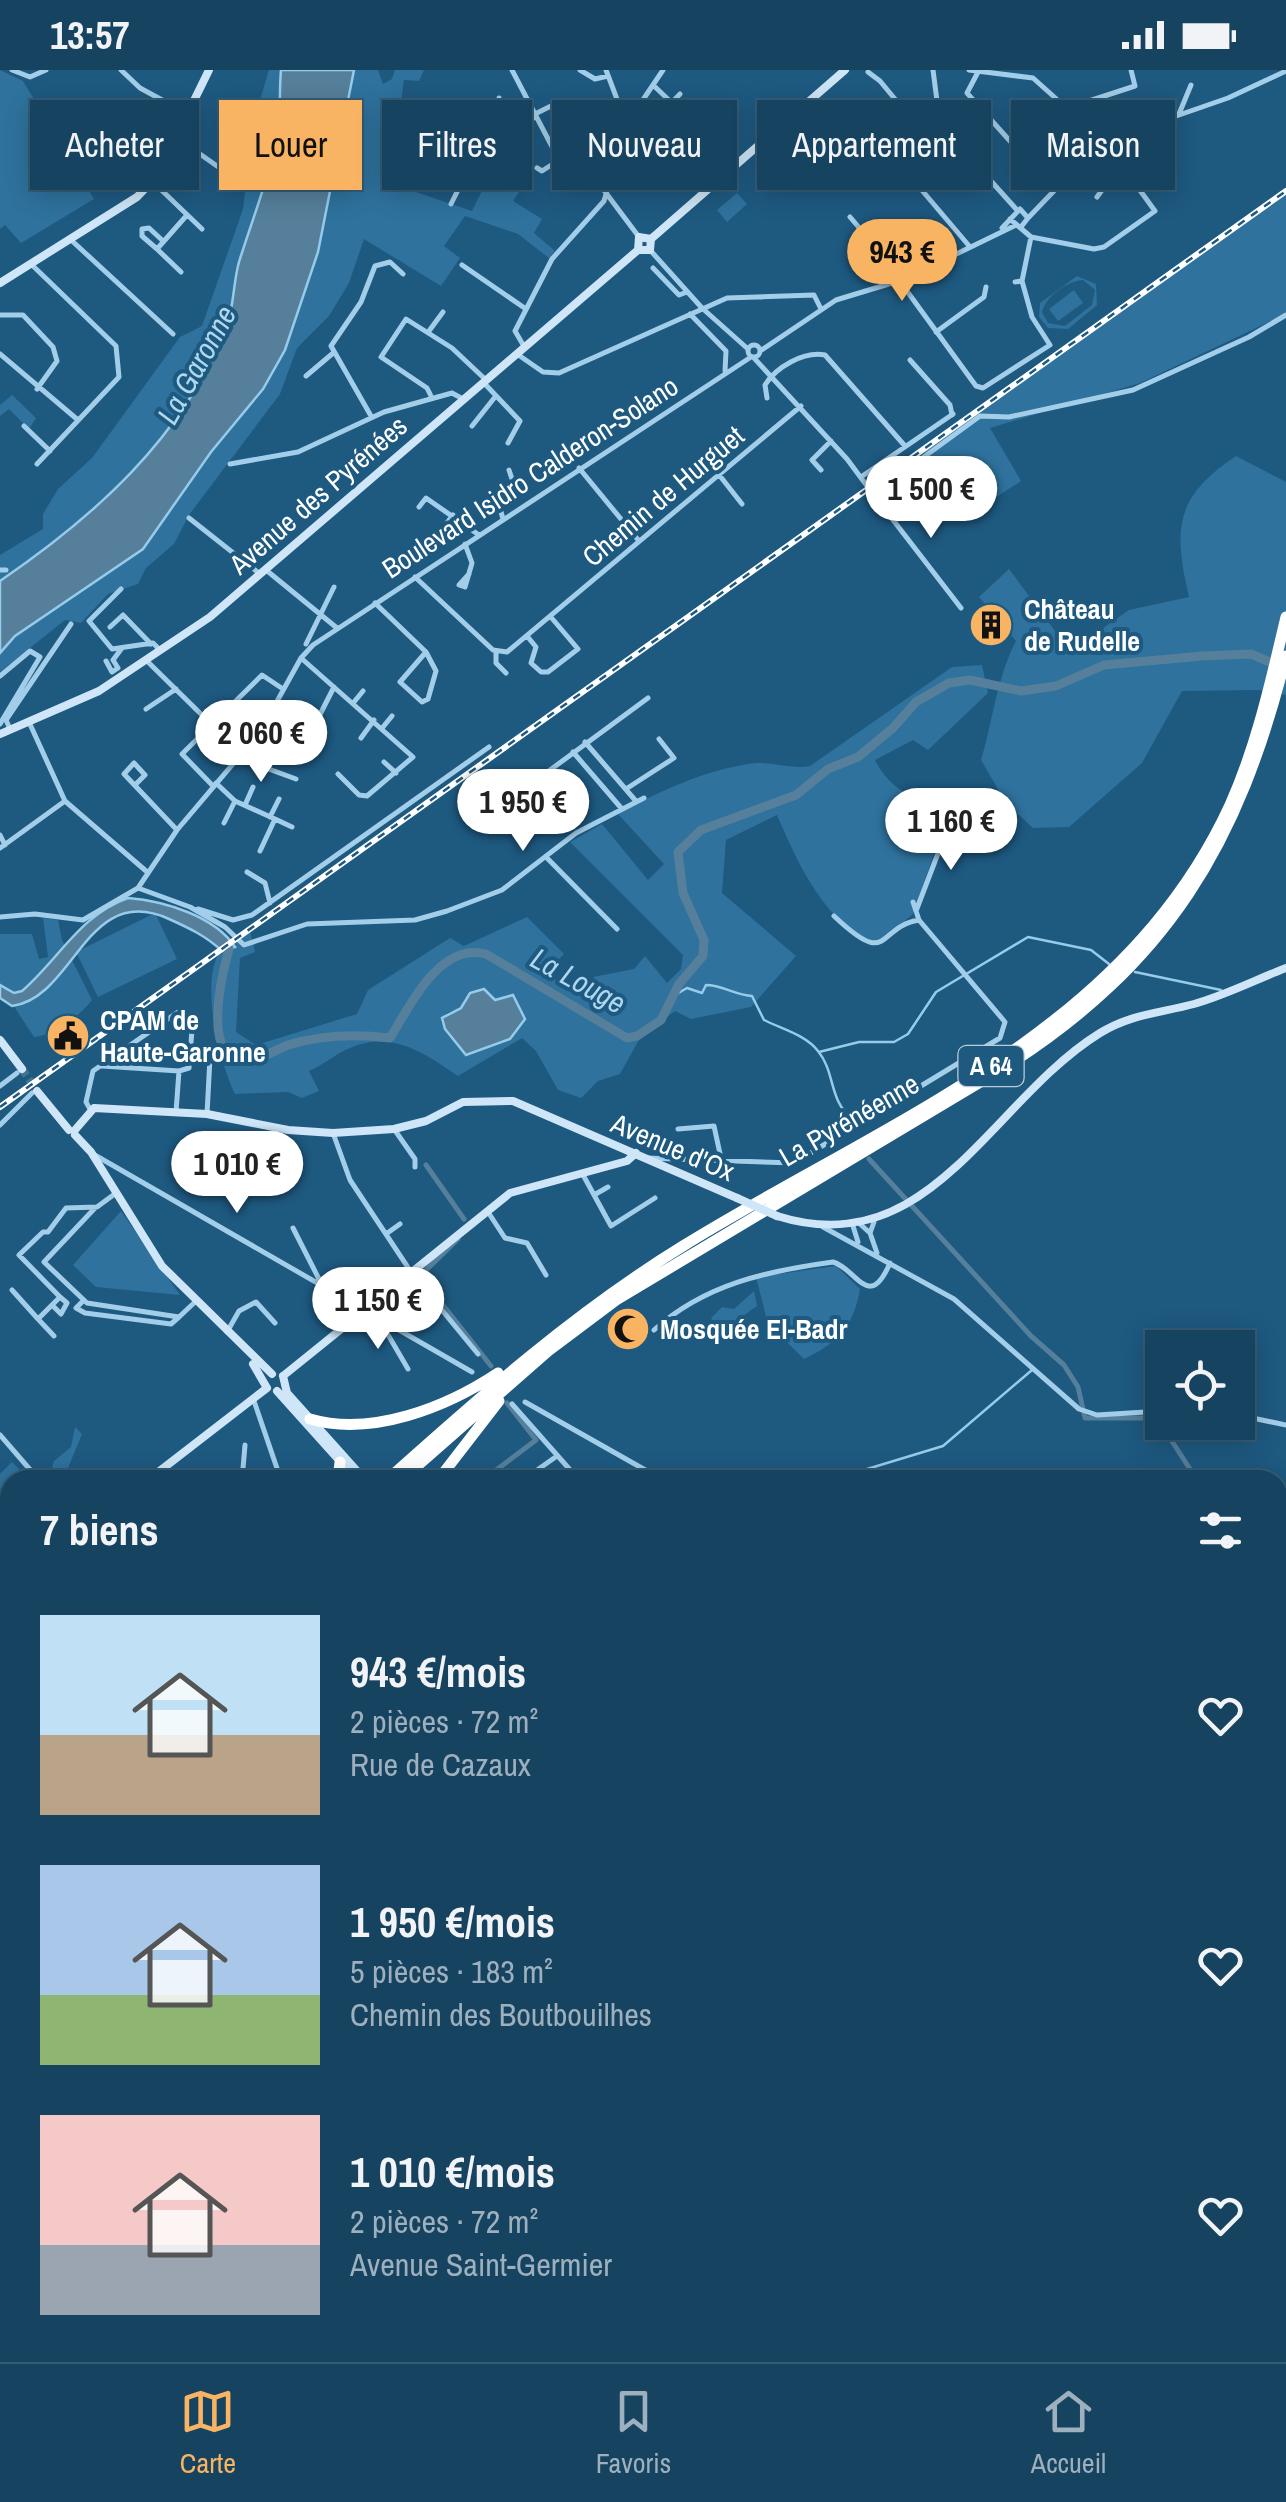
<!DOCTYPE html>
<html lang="fr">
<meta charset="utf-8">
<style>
body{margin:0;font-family:"Archivo Narrow",sans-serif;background:#234e69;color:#f1f3f6;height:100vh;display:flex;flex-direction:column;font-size:38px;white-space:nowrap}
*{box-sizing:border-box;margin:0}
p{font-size:32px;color:#9eb0bd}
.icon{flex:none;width:55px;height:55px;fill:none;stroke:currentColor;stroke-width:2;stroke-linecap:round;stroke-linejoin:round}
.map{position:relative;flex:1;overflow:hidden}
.details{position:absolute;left:0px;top:1400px;width:1288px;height:892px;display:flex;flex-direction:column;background:#164360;border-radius:30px 30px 0 0;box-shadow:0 5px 25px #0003,0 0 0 2px #355c75}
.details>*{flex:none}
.banner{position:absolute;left:30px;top:30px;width:1228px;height:90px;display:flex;gap:20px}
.fabs{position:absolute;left:1145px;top:1260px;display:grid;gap:20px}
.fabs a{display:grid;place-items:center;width:110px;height:110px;border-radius:0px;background:#164360;box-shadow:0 5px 25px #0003,0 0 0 2px #355c75;font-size:50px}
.price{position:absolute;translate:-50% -85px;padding:0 22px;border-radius:35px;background:#fff;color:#222;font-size:32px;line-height:65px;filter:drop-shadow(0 2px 5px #0008)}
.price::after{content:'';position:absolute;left:50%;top:60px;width:30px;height:22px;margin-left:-15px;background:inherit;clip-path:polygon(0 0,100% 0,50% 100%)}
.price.selected{background:#f8b462;color:#111}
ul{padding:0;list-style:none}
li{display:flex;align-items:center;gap:30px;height:250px;padding:0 40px}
li span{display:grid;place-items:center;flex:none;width:280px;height:200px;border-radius:0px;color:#555}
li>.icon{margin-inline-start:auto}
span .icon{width:120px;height:120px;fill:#fffc;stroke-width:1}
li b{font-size:42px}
h2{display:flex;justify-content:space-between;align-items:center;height:120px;padding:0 40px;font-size:42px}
.chip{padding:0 35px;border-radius:0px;background:#164360;box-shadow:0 5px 25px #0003,0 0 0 2px #355c75;font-size:35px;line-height:90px}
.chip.selected{background:#f8b462;color:#111}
.status{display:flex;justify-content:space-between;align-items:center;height:70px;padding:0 50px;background:#164360;direction:ltr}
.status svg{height:28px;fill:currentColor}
.tab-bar{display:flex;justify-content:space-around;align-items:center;height:140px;border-top:2px solid #355c75;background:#164360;font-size:28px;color:#9eb0bd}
.tab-bar a{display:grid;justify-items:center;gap:5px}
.tab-bar .selected{color:#f8b462}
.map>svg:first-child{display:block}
.green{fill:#2e729d;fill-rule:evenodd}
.water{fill:#557f9b;stroke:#96cbea;stroke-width:2.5}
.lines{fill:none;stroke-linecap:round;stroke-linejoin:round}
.stream{stroke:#96cbea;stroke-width:2.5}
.canal{stroke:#557f9b;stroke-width:5}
.river{stroke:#557f9b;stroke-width:9}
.secondary-tunnel{stroke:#407293;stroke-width:8;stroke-dasharray:8 4;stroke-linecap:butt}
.street{stroke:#a3cee9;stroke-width:5}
.secondary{stroke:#cee6f7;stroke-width:8}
.highway{stroke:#fff;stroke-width:11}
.rail-casing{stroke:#fff;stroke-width:6}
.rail{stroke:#1e5980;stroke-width:2.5;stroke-dasharray:8;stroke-linecap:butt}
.secondary-bridge{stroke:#cee6f7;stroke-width:8}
.labels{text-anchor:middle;stroke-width:8;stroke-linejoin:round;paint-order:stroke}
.shield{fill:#1e5980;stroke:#bccdd9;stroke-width:2.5}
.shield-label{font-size:25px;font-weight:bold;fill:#fff}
.street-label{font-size:28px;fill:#fff;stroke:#1e5980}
.poi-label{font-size:28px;font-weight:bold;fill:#fff;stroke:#1e5980;text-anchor:start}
.water-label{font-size:30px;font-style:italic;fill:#aed7f0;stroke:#1e5980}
</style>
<div class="status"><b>13:57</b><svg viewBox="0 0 49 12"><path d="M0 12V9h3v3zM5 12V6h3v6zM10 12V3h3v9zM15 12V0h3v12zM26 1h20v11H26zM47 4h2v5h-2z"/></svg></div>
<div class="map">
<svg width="1286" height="2292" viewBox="0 0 1286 2292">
<rect width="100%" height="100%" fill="#1e5980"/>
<path class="green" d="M0,0L23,11L94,129L21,173L5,155L0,159Z
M269,0H281C279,22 281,47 277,68C268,111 252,150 239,192C233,213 234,238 226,259C181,369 95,446 0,511V485L43,459V444L58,419L92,388L180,267L202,256L243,139L254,50Z
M354,0H378L383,14L392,9L395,0H424L419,11L404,10L390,109L398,116L472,141L495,94L525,113L513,131L542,149L534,163L555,181L549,188L518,164L465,146L444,176L460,188L441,216L364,169L349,213L329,246L297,278L280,324L189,445L174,474L146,498L138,514L108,524L81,553L65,550L0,602V583L15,566L143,479L211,382L263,319L285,280L318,182Z
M108,33L118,51L93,65L82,47Z
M737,123L747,134L727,152L717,140Z
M1286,124V244L1140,313L990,358L1021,411L970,444L924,381Z
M1077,206L1096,214L1097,235L1068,259L1048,258L1039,247L1040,233ZM1083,210L1095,220L1092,235L1065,256L1048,253L1042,242C1046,226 1067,211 1083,210Z
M1074,220L1083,233L1058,251L1049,239Z
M12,325L36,348L29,359L9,339L0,346V335Z
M1236,386L1286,412V625L1259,620L1182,621L1142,693L1069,757L1033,758L1006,733L981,690C993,650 997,607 1016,571L979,527L1009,499L1070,581L1129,540L1189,527C1173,458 1175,427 1236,386Z
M982,595L988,623L928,680L913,670L875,690C889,718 911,729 941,735L946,749L913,844L877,874C826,856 797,792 777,745L726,770L722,823L796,886L751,937L691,949L675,941L640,968L620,1004L598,1011L581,1028L558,1020L536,981L522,968L458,1006C424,983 392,960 350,978C336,983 324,995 309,1001L319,1021L302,1028L288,1022L235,1024C220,994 197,905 223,878C229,871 242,866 250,861L255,882L240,888L236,962L256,975L357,944L368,920L450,868L464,876L527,847L564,884L556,892L539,898L564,916L614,935L593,907L634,899L645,886L667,913L681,899L683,885L570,772L602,754L648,810L664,794L618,744C660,721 700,702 748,694C769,690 789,700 810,696L952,597ZM484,919L491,929L518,932L525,949L510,969L466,985L441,952L447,943L461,938L470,923Z
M155,843L177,889L98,927L76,882Z
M43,848L58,850L62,870L92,930C80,946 55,965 34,967L0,915V864H32L39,889L48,887Z
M121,1141L180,1225L96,1217L73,1195Z
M836,1196L860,1219C854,1255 838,1273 804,1289L768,1254L756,1207Z
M754,1221L757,1236L719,1263L711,1248L722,1237L734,1239Z
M75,1357L82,1364L63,1410H49L54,1391L71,1377Z
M12,1392L30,1410H10V1451L0,1461V1404Z
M1278,1546L1286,1559V1626L1278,1632Z"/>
<path class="water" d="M281,0H354L318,182L285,280L263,319L211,382L143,479L15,566L0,583V511C95,446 181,369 226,259C234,238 233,213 239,192C252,150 268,111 277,68C281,47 279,22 281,0Z
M128,828C164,831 215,846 235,877L222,881C206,866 189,858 169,849C86,811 75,928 12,936L0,928V915L14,923L22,921C58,890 81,844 128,828Z
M484,919L495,930L513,925L525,949L510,969L466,985L445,959L442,948L461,938L470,923Z
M232,2282H506V2283L501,2292H215Z
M43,2283H96L118,2292H61Z"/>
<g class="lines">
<path class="stream" d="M1135,902L1221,920
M675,925L687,918L702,923L706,915C722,915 735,925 752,926L764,950C782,959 806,965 818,981C836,1003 828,1030 853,1050
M819,982L859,972H894L908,964L936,922L1028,867L1091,880L1109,894
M831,1410L943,1376L1032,1300
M0,2084L10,2086"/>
<path class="canal" d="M869,1089L1031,1266L1064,1295L1078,1317L1085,1348H1157L1197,1410
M426,1095L464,1149
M458,1169L420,1206L491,1296
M483,1410L536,1370L507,1333
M1278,1536L1286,1549
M1278,1852L1286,1844
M624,2292L633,2282"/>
<path class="river" d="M224,874L229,879C222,904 201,989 244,991C257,992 275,980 288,975C320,965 357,964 390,968C411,934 440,872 486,884L627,968L637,966L661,950L679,914L703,886L704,870L683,823L678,782L701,760L796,725L828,699L858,687L893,658L916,632L949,613L970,610L1021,621L1056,616L1104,595L1202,586L1251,584L1279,596"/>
<path class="secondary-tunnel" d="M22,999L37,1021"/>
<path class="street" d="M12,0L30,7L46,0
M121,0L140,18L188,44
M512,0L559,90L603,119L639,167
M580,0L595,9L608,6
M606,0L626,53
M933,0L937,31L928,41L1017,140
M969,0L1033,8L1100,68
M868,2L880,11L914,52
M978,2L967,23L1027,90L1036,89L1086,32L1135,16L1131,0
M653,15L672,33
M499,28L495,42L505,62
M664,41L680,24
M535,44L557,33L594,54L598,59L594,80
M1179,44L1191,15
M177,68L227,103
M1107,70L1228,28L1286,1
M890,74L928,41
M537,98L542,101L559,90
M153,112L202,159
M460,113L418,96L423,61L436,54L461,63L478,80
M920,118L970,177
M1097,127L1120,95
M451,134L478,80L535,47
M850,147L903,209
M1028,148L1099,74
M1010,149L1031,167L1094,179L1104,177L1155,141L1107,75
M1002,158L1020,139L1028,148L1021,157
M70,169L173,264
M157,179L142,166V159L149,158L163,171
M650,180L702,238L748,279
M32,195L116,276L119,307L37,394
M462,195L526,239
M653,198L679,225L687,222
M181,202L157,179L187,145
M907,208L1014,156
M907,208L911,214L905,217L902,212Z
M1015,212L1022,211L1031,167
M904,217L976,316L983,318L1050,275L1032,247L1022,211
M690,244L726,281L725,301
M0,245H23L53,277L57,291L37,319
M429,261L443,242
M936,262L984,227L986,217
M748 281a6 6 0 1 1 12 0a6 6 0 1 1-12 0Z
M525,278L515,261L552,189L604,131L626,55L663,0
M760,281L836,230L902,210
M0,284L78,350
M517,284L543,302L559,303L727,228L814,225L821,239
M754,288L847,389L873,424L980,346L1009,347L1133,320L1249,267L1286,245
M910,290L950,335L952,345
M306,306L332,284
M483,312L520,351L508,373
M432,328L427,318L381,287L406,249L452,278L486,310
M767,328L765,315C776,297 804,281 825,285L905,376
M371,346L331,276L361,232L375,196L390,192L403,204
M24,356L50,381
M472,356L495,327
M230,394L298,382L384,342L452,323L463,329
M579,398L639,471
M821,400L812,390L831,371
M720,406L742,434
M861,407L953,344
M873,424L961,538
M419,437L426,428L479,465
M189,448L260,504
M503,449L500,438L513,412L509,400
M443,458L453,445
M465,474L472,493L465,517L459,515L469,504
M0,500H6
M266,500L337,558
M415,507L493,580L507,582L801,336
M121,519L89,551L112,579L153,573L160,580
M375,533L426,582L400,612L422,632L428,629L436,601L426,582
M110,557L123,545L151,574
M527,566L536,577L531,593L541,602H548L578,579L550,546
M306,574L334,517
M496,581V593L506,603
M301,588L413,687L367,726L359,725L338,704
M106,591L112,602L118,598L113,590L122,578
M148,592L211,654
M0,606L30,581L40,587
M354,632L363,621
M146,639L176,619
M29,652L65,731L146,801
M0,654L40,587
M383,657L392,646
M10,659L6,650L71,554
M308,668L334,617
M361,668L374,650
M585,672L635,730
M573,682L622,739
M239,688L296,709
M384,692L396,703
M216,713L235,731L275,749L260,781
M135,715L145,705L134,693L124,704L177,760
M213,716L182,684L262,605L283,619
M626,719L674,688L659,669
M245,735L253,717
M493,742L648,628
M270,747L279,729
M275,749L292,757
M224,753L235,731
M0,765L5,775
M0,778L65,731
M546,787L617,859
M247,802L265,813L270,833
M138,818L190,837L225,857L244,875L307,854L415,850L447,841L502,820L576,763L644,728
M913,832L919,850
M198,839L233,850L252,845L489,677
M916,841L950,752
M0,847L35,844L83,850L138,818L177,760L260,662L301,588L313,575L751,287
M190,987L210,988L207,1044
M102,996L179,1001
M0,1016L17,1003
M90,1039L86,1032L93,1001L178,942L186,944L192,960L189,998L179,1001L176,1042
M0,1055L32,1023
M275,1057L273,1077L281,1085L277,1107L286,1111L294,1099L281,1085
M394,1059L415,1089V1097
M678,1059L714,1056L722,1093
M333,1063L350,1110L413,1205L478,1284
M93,1084L472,1302
M646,1088L794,1093L1000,968L1005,952L919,850C876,857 891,900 834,846
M582,1103L611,1156L655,1128
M594,1125L608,1117
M95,1138L44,1192L87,1233L179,1247L195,1232
M488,1142L505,1168L527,1173L546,1205
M874,1152L870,1163L877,1183
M860,1154L870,1163
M853,1156L858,1172
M823,1157L954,1229L1079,1339L1097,1345L1162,1341
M293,1158L322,1215
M386,1164L400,1154
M12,1220L38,1249L60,1227L19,1185L43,1162H48L66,1138L97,1137L116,1123
M82,1232L76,1238L85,1243L171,1254L179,1247
M52,1235L61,1244L67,1233L60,1227
M38,1249L54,1266
M380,1251L408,1299
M654,1260C705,1214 767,1201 833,1192C857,1199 869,1242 890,1193
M227,1262L239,1241L256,1232L275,1253
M254,1331L281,1410
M525,1332L663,1410
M512,1334L579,1410
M1238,1345L1286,1355
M0,1365L39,1410
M242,1410L245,1375
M523,1410L557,1386
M1278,1997L1286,1998
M1056,2292L1066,2282"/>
<path class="secondary" d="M651,169L845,0
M638,180L639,167L651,169
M638,180H650L651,169
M0,213L137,127L157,106L209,0
M0,664L99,621L210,547L638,180
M0,970L22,999
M37,1021L69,1060
M75,1060L94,1038L207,1044L288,1060L333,1063L394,1059L426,1051L463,1032L513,1031L737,1128
M75,1065L91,1082L162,1196L272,1304
M777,1146C930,1194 990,1031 1100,963C1131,944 1160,943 1194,934C1226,925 1255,910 1286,898
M253,1294L267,1318
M283,1306L510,1123L627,1091L636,1083
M283,1306L287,1323L365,1410
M277,1321L357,1410
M148,1410L267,1318
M0,1628L10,1617
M1278,1636L1286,1630
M1278,1760L1286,1764
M848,2282L854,2292
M632,2292L642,2282"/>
<path class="highway" d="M310,1349C372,1367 447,1337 498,1303
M338,1410L340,1392
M356,1410H358
M387,1410C482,1325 574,1243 683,1176C885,1051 1124,965 1230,735C1257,675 1271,610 1286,547
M401,1410L548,1281L616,1230L1002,999C1168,894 1239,774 1286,586
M438,1410L499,1331
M0,1758L10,1749
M0,1770L10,1761"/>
<g class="rail-casing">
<path id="rail" d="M0,1037L1286,121"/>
</g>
<use href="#rail" class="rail"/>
<path class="secondary-bridge" d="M737,1128L777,1146"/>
</g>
<defs>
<g id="building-disc" transform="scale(2.25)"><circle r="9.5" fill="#f8b462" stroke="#1e5980"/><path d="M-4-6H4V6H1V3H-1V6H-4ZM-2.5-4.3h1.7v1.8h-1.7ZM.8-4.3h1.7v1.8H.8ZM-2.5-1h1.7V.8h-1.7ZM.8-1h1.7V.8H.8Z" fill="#111"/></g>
<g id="civic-disc" transform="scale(2.25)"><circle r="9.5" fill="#f8b462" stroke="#1e5980"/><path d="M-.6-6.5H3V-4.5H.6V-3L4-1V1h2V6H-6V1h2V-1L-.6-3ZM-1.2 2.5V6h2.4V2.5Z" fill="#111"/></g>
<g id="mosque-disc" transform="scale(2.25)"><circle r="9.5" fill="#f8b462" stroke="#1e5980"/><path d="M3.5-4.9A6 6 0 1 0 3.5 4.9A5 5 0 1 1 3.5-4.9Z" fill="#111"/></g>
</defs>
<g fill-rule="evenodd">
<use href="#building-disc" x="991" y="555"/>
<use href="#civic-disc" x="68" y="966"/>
<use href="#mosque-disc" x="628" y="1259"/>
</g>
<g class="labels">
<rect class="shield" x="958.5" y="976" width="65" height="40" rx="8"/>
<g class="shield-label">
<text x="991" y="1005">A 64</text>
</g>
<g class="street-label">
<text transform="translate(530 407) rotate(-33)" y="10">Boulevard Isidro Calderon-Solano</text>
<text transform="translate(318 425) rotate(-41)" y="10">Avenue des Pyrénées</text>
<text transform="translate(663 426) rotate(-40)" y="10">Chemin de Hurguet</text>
<text transform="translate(849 1050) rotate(-30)" y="10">La Pyrénéenne</text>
<text transform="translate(673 1077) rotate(23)" y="10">Avenue d'Ox</text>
</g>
<g class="poi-label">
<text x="1024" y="549">Château<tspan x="1024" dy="32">de Rudelle</tspan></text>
<text x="100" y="960">CPAM de<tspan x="100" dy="32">Haute-Garonne</tspan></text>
<text x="660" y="1269">Mosquée El-Badr</text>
</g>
<g class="water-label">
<text transform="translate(197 295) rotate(-61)" y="10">La Garonne</text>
<text transform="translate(578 911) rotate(29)" y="10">La Louge</text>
</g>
</g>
</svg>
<div class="fabs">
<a><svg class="icon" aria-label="locate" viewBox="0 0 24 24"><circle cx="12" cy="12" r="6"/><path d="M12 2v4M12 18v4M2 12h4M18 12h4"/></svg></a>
</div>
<b class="price selected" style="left:902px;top:234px">943 €</b>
<b class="price" style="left:931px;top:471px">1 500 €</b>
<b class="price" style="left:261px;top:715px">2 060 €</b>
<b class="price" style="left:523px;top:784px">1 950 €</b>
<b class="price" style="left:951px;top:803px">1 160 €</b>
<b class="price" style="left:237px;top:1146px">1 010 €</b>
<b class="price" style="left:378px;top:1282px">1 150 €</b>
<div class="banner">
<a class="chip">Acheter</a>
<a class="chip selected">Louer</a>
<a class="chip">Filtres</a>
<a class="chip">Nouveau</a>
<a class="chip">Appartement</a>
<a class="chip">Maison</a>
</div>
<section class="details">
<h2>7 biens<svg class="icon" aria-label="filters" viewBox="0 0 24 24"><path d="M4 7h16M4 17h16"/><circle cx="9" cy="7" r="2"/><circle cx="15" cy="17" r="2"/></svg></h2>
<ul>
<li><span style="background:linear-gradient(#bfe0f5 60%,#b9a48a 0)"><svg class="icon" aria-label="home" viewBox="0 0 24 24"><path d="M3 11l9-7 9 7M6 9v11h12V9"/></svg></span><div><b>943 €/mois</b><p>2 pièces · 72 m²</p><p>Rue de Cazaux</p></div><svg class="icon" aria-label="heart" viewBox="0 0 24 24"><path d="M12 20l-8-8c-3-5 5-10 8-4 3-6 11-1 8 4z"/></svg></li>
<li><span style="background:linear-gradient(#a9c7e8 65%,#8fb573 0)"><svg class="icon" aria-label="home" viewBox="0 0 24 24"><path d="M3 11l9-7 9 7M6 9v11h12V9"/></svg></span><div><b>1 950 €/mois</b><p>5 pièces · 183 m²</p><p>Chemin des Boutbouilhes</p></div><svg class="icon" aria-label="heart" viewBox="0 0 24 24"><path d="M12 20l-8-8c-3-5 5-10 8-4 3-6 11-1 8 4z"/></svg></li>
<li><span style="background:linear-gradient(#f6c9c9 65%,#9aa5b1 0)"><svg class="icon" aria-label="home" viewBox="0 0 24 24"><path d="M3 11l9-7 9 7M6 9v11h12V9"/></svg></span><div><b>1 010 €/mois</b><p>2 pièces · 72 m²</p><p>Avenue Saint-Germier</p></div><svg class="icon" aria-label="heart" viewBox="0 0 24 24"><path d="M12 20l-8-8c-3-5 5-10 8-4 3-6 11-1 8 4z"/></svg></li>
</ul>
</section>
</div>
<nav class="tab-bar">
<a class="selected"><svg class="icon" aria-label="map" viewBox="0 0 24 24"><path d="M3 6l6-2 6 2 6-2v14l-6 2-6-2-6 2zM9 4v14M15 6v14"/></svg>Carte</a>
<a><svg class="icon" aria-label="saved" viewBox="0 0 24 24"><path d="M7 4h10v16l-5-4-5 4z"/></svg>Favoris</a>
<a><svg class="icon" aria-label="home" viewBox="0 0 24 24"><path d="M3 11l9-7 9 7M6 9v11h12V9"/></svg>Accueil</a>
</nav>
